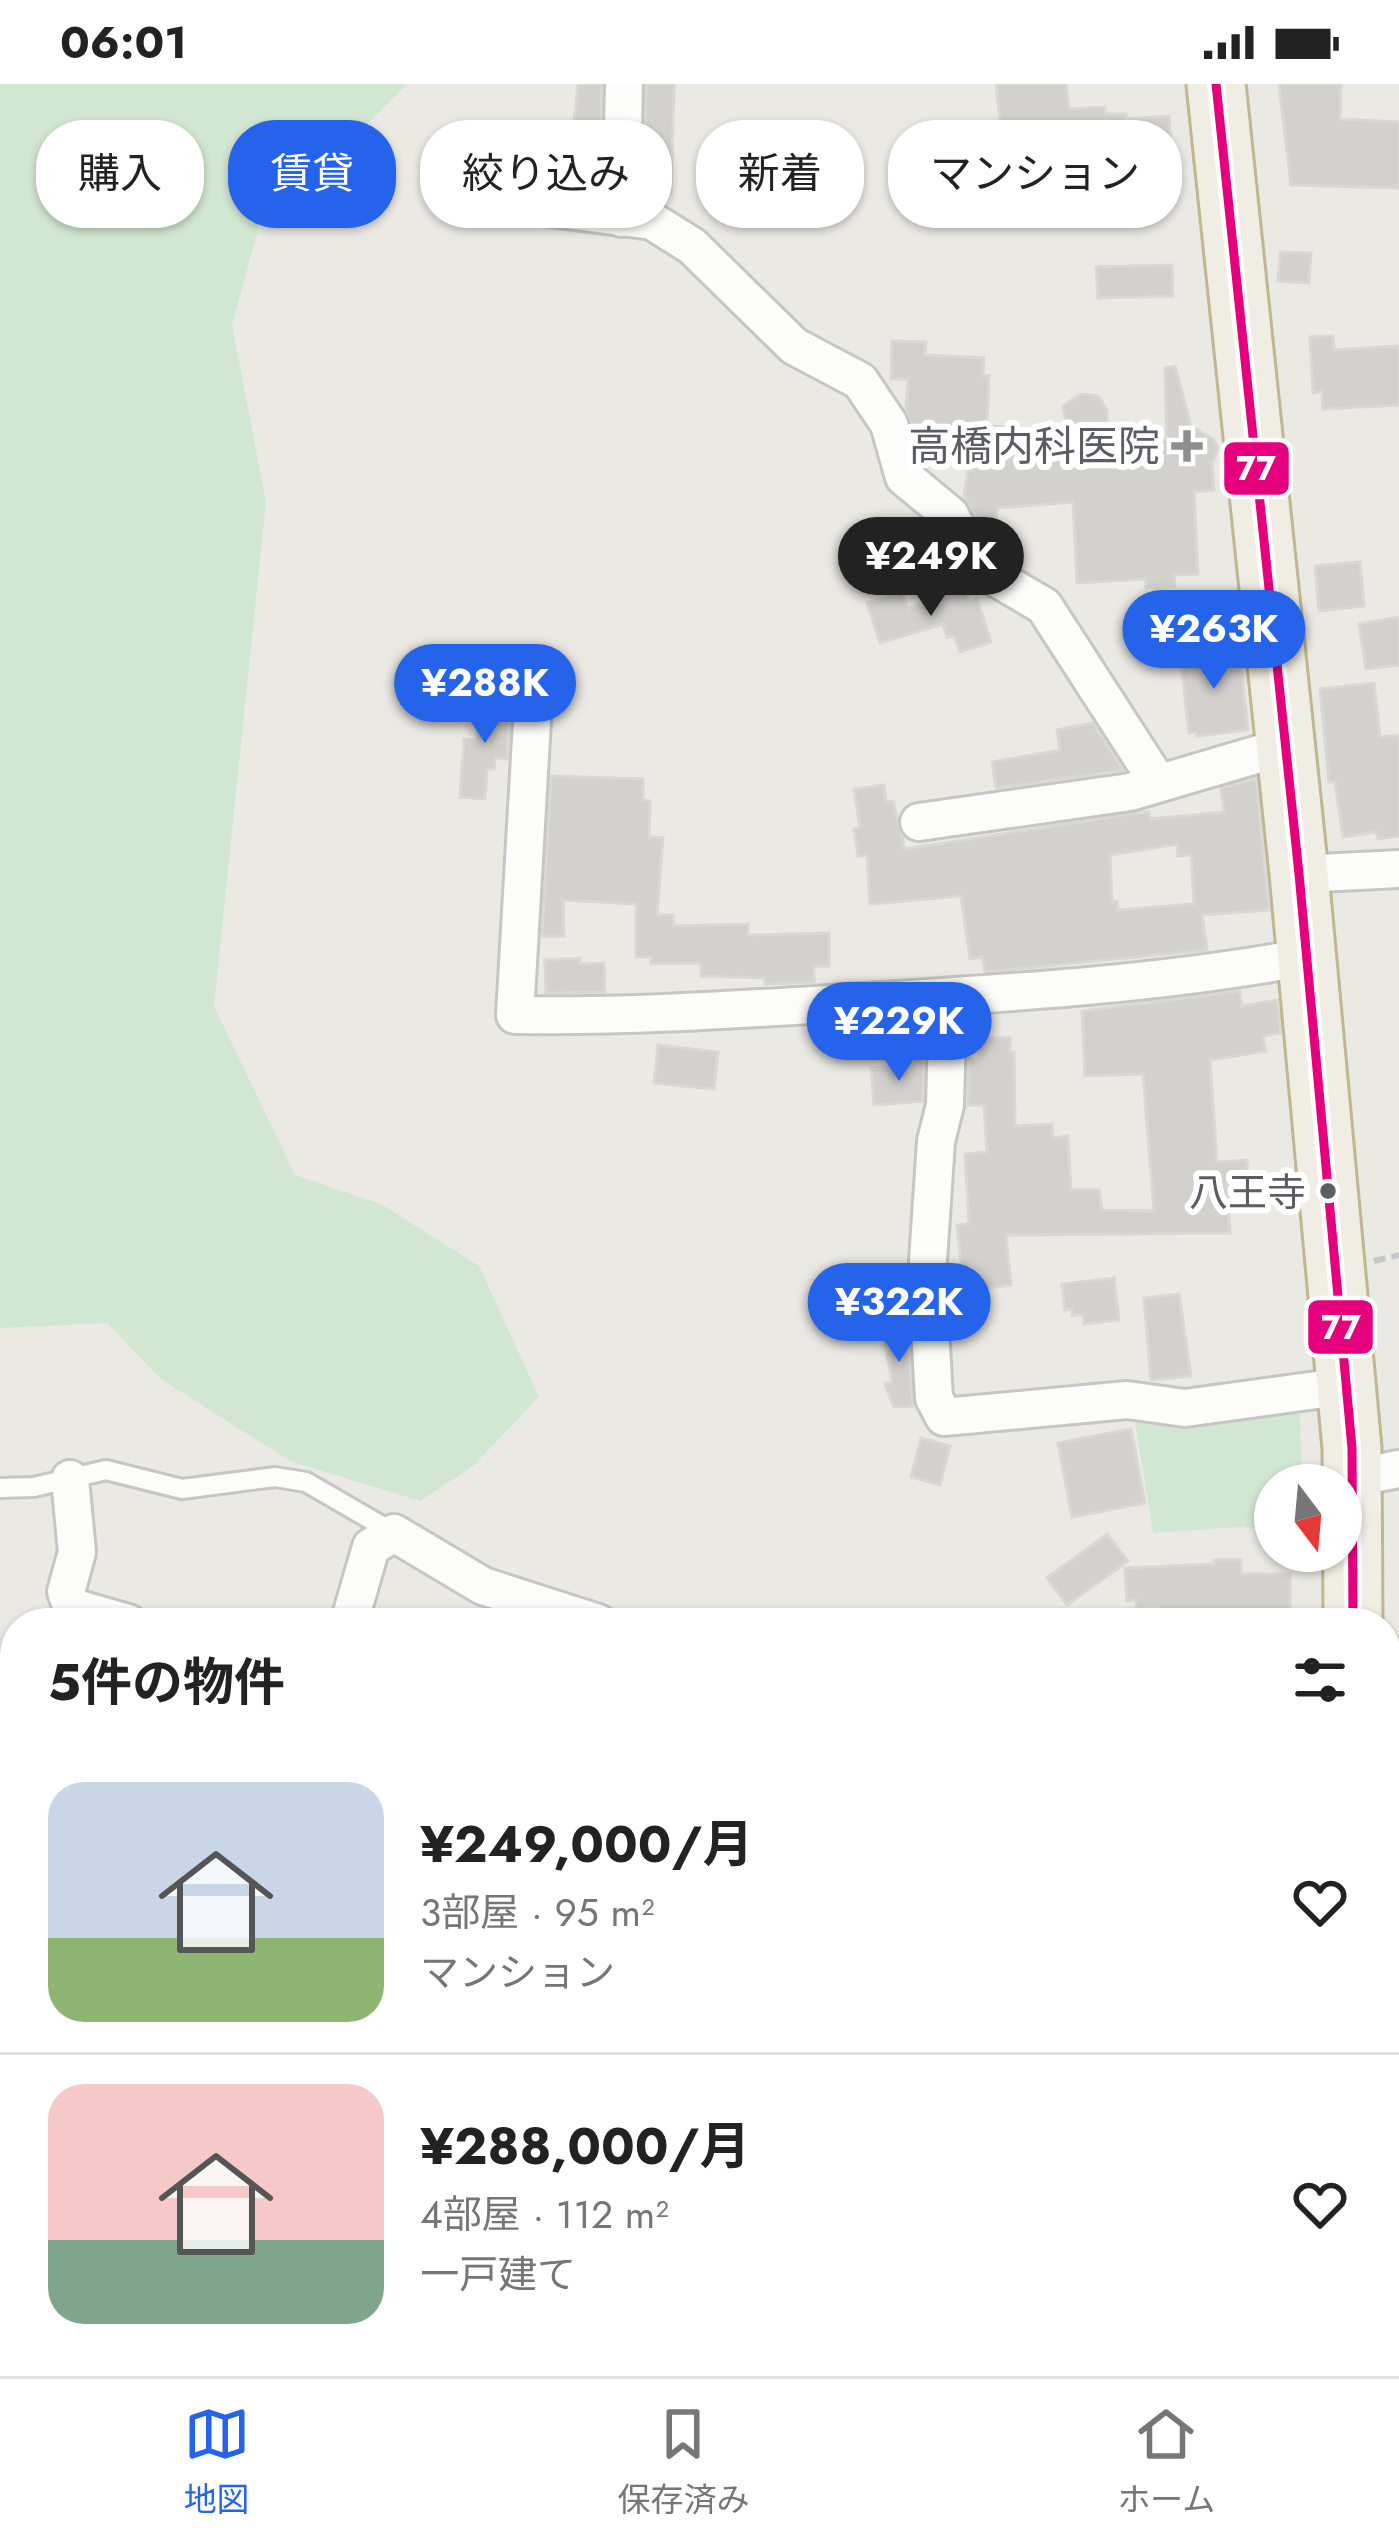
<!DOCTYPE html>
<html lang="ja">
<meta charset="utf-8">
<style>
body{margin:0;font-family:Jost,"Noto Sans JP",sans-serif;background:#f2f2f2;color:#222;height:100vh;display:flex;flex-direction:column;font-size:45px;white-space:nowrap}
*{box-sizing:border-box;margin:0}
p{font-size:39px;color:#767676}
.icon{flex:none;width:66px;height:66px;fill:none;stroke:currentColor;stroke-width:2;stroke-linecap:round;stroke-linejoin:round}
.map{position:relative;flex:1;overflow:hidden}
.sheet{position:absolute;left:0px;top:1524px;width:1401px;height:768px;display:flex;flex-direction:column;background:#fff;border-radius:48px 48px 0 0;box-shadow:0 3px 9px #0004}
.sheet>*{flex:none}
.hud{position:absolute;left:36px;top:36px;width:1329px;height:108px;display:flex;gap:24px}
.needle{width:78px;rotate:164deg}
.controls{position:absolute;left:1254px;top:1380px;display:grid;gap:24px}
.controls a{display:grid;place-items:center;width:108px;height:108px;border-radius:50%;background:#fff;box-shadow:0 3px 9px #0004;font-size:60px}
.price{position:absolute;translate:-50% -102px;padding:0 27px;border-radius:42px;background:#2563eb;color:#fff;font-size:39px;line-height:78px;filter:drop-shadow(0 3px 6px #0008)}
.price::after{content:'';position:absolute;left:50%;top:72px;width:36px;height:27px;margin-left:-18px;background:inherit;clip-path:polygon(0 0,100% 0,50% 100%)}
.price.current{background:#222;color:#fff}
ul{padding:0;list-style:none}
li{display:flex;align-items:center;gap:36px;height:300px;padding:0 48px}
li+li{border-top:3px solid #e0e0e0}
li span{display:grid;place-items:center;flex:none;width:336px;height:240px;border-radius:36px;color:#555}
li>.icon{margin-inline-start:auto}
span .icon{width:144px;height:144px;fill:#fffc;stroke-width:1}
li b{font-size:51px}
h2{display:flex;justify-content:space-between;align-items:center;height:144px;padding:0 48px;font-size:51px}
.tag{padding:0 42px;border-radius:48px;background:#fff;box-shadow:0 3px 9px #0004;font-size:42px;line-height:108px}
.tag.current{background:#2563eb;color:#fff}
.status{display:flex;justify-content:space-between;align-items:center;height:84px;padding:0 60px;background:#fff;direction:ltr}
.status svg{height:33px;fill:currentColor}
.dock{display:flex;justify-content:space-around;align-items:center;height:168px;border-top:3px solid #e0e0e0;background:#fff;font-size:33px;color:#767676}
.dock a{display:grid;justify-items:center;gap:6px}
.dock .current{color:#2563eb}
.map>svg:first-child{display:block}
.green{fill:#d2e7d1}
.building{fill:#d2d1ce;stroke:#d9d8d4;stroke-width:3;fill-rule:evenodd}
.lines{fill:none;stroke-linecap:round;stroke-linejoin:round}
.service-casing{stroke:#c6c6c5;stroke-width:24}
.minor-casing{stroke:#c6c6c5;stroke-width:42}
.tertiary-casing{stroke:#c6c6c5;stroke-width:48}
.trunk-casing{stroke:#c1b692;stroke-width:63}
.path{stroke:#c4cac7;stroke-width:6;stroke-dasharray:12 6;stroke-linecap:butt}
.service{stroke:#fcfcfb;stroke-width:18}
.minor{stroke:#fcfcfb;stroke-width:36}
.tertiary{stroke:#fcfcfb;stroke-width:42}
.trunk{stroke:#f0eee4;stroke-width:57}
.bus-1-casing{stroke:#fff;stroke-width:18}
.bus-1{stroke:#e5007d;stroke-width:9}
.poi-dot{fill:#8c8e90;stroke:#fff;stroke-width:4.5}
.bus-dot{fill:#5a5d62;stroke:#fff;stroke-width:4.5}
.labels{text-anchor:middle;stroke-width:12;stroke-linejoin:round;paint-order:stroke}
.bus-label{font-size:39px;fill:#5a5d62;stroke:#fff;text-anchor:end}
.poi-label{font-size:42px;fill:#5a5d62;stroke:#fff;text-anchor:end}
.line-badge{stroke:#fff;stroke-width:4.5}
.badge-label{font-size:33px;text-anchor:middle;font-weight:bold;fill:#fff}
</style>
<div class="status"><b>06:01</b><svg viewBox="0 0 49 12"><path d="M0 12V9h3v3zM5 12V6h3v6zM10 12V3h3v9zM15 12V0h3v12zM26 1h20v11H26zM47 4h2v5h-2z"/></svg></div>
<div class="map">
<svg width="1399" height="2292" viewBox="0 0 1399 2292">
<rect width="100%" height="100%" fill="#eae9e4"/>
<path class="green" d="M0,0H407L362,45L262,131L232,241L266,418L214,922L295,1091L381,1120L479,1182L539,1313L473,1382L420,1417L290,1377L161,1295L107,1239L0,1244Z
M1300,1327L1302,1401H1275V1445L1238,1443L1153,1449L1135,1338L1185,1345Z
M0,2192L15,2194V2277H152L148,2292H0Z"/>
<path class="building" d="M578,0H602L599,108L567,103Z
M646,0H674L671,110H644Z
M996,0H1066L1069,25L1105,23L1106,30H1126V35L1169,32L1172,75L987,86L985,55L1002,54Z
M1279,0H1341L1340,35L1399,38V104L1291,101Z
M1280,168L1311,169L1309,199L1278,197Z
M1172,181L1173,212L1098,214L1096,183Z
M1333,252L1334,266L1399,262V321L1323,325L1322,307L1313,309L1310,253Z
M892,257L926,258L925,271L984,274L983,292H989L987,342L1004,343L1002,374L1071,368L1063,322L1081,310L1098,312L1107,326V339L1097,368L1157,366V356H1167L1165,284L1175,282L1191,342L1213,355L1218,364L1212,380L1214,406L1194,408L1198,490L1174,491L1175,502L1146,504V495L1077,499L1073,418L997,424L996,439L979,438L964,413L969,379L922,376L906,326L908,295H891Z
M1360,478L1364,522L1319,527L1315,482Z
M965,506L969,518L977,515L991,558L960,568L954,552L947,554L943,540L880,559L867,519L902,508L908,524Z
M1399,533V581L1366,585L1359,540Z
M1239,564L1248,646L1197,652L1196,648L1189,649L1180,570Z
M1374,599L1380,653L1399,651V752L1378,755L1376,748L1343,753L1335,698H1329L1320,605Z
M480,613L511,615L507,675L495,674L494,685H487L485,715L460,713L464,655L477,656Z
M1093,639L1123,686L996,704L992,678L1060,666L1057,646Z
M551,692L643,695V716L650,717L649,753L663,754L657,831H673L674,842L748,840V851L829,849V882H814V898L765,900L764,894L701,892V879L651,880V873H636V820L563,816L564,852H542Z
M1256,694L1269,826L1202,831L1207,866L985,888L982,873L970,875L961,812L870,820L867,771L858,772L854,745L860,744L854,705L884,701L886,718L893,717L905,765L1137,729L1149,728L1150,735L1224,728L1221,704ZM1177,760L1178,772L1191,771L1194,820L1117,826V817L1112,818L1110,771Z
M580,874V880L604,879L605,908L546,909L545,876Z
M1240,907L1242,922L1277,916L1281,949L1263,952L1266,967L1210,976L1217,1078L1247,1076L1248,1100L1227,1101L1230,1149L1006,1151L1011,1201L964,1207L957,1141L969,1140L965,1070L987,1068L984,1021H968L969,975H979L978,954H1010V968H1014L1015,1042L1052,1040L1053,1054L1068,1052L1071,1106H1099L1102,1126L1154,1127L1143,990L1085,992L1082,927Z
M658,961L718,968L714,1005L654,999Z
M911,975H924L923,1017L874,1021L871,984L912,982Z
M1114,1194L1119,1236L1084,1240L1083,1230L1072,1232V1225L1065,1226L1062,1200Z
M1179,1210L1191,1292L1151,1296L1144,1214Z
M907,1238L913,1322L894,1323L885,1300L892,1297L882,1243Z
M1131,1345L1145,1419L1072,1433L1058,1359Z
M921,1354L950,1362L940,1401L911,1393Z
M1107,1450L1128,1477L1067,1521L1047,1494Z
M1214,1476H1241V1490H1290V1539H1162L1159,1523L1136,1525V1516L1127,1517L1125,1484L1214,1480Z"/>
<g class="lines">
<g class="service-casing">
<path id="service" d="M0,1404L34,1403L106,1386L182,1405L275,1393L306,1398L394,1449"/>
</g>
<g class="minor-casing">
<path id="minor" d="M446,86L481,115L652,137L692,162L794,262L860,297L889,340L904,393L950,431L972,474L998,495L1044,522L1157,697
M621,134L624,0
M534,603L515,931C637,933 758,924 880,917C1023,908 1166,899 1306,873
M919,738L1130,708L1286,662
M1299,790L1399,785
M948,913L945,1021L936,1057L927,1192L934,1314L944,1333L1127,1316L1185,1324L1346,1302
M1352,1394L1399,1385
M70,1395L77,1468L66,1508L72,1523L128,1539
M349,1539L371,1463L394,1449L483,1502L598,1539
M1386,1636L1399,1635
M866,2277L877,2292
M380,2292L390,2277
M912,2292L919,2277"/>
</g>
<g class="tertiary-casing">
<path id="tertiary" d="M1355,2277V2292"/>
</g>
<g class="trunk-casing">
<path id="trunk" d="M1216,0L1299,790L1352,1364L1353,1539
M1386,1908L1399,1912
M617,2292L631,2277"/>
</g>
<path class="path" d="M1374,1177L1399,1171
M1386,1819H1399
M1397,2034L1399,1996
M0,2160L15,2159
M1386,2183H1399
M674,2292L688,2277
M1398,2292L1399,2031"/>
<use href="#service" class="service"/>
<use href="#minor" class="minor"/>
<use href="#tertiary" class="tertiary"/>
<use href="#trunk" class="trunk"/>
<g class="bus-1-casing">
<path id="bus-1" d="M1216,0L1299,790L1352,1364L1353,1539"/>
</g>
<use href="#bus-1" class="bus-1"/>
</g>
<path class="poi-dot" d="M1181 344h12v12h12v12h-12v12h-12v-12h-12v-12h12z"/>
<circle class="bus-dot" cx="1328" cy="1107" r="10"/>
<g class="labels">
<g class="bus-label">
<text x="1306" y="1122">八王寺</text>
</g>
<g class="poi-label">
<text x="1160" y="377">高橋内科医院</text>
</g>
</g>
<g class="line-badge">
<rect x="1222" y="356" width="69" height="57" rx="12" fill="#e5007d"/>
<rect x="1306" y="1214" width="69" height="58" rx="12" fill="#e5007d"/>
</g>
<g class="badge-label">
<text x="1256" y="396">77</text>
<text x="1341" y="1255">77</text>
</g>
</svg>
<div class="controls">
<a><svg class="needle" viewBox="-14 -14 28 28"><path d="M0-13l5 13h-10z" fill="#e53935"/><path d="M0 13l5-13h-10z" fill="#767676"/></svg></a>
</div>
<b class="price current" style="left:931px;top:535px">¥249K</b>
<b class="price" style="left:1214px;top:608px">¥263K</b>
<b class="price" style="left:485px;top:662px">¥288K</b>
<b class="price" style="left:899px;top:1000px">¥229K</b>
<b class="price" style="left:899px;top:1281px">¥322K</b>
<div class="hud">
<a class="tag">購入</a>
<a class="tag current">賃貸</a>
<a class="tag">絞り込み</a>
<a class="tag">新着</a>
<a class="tag">マンション</a>
</div>
<section class="sheet">
<h2>5件の物件<svg class="icon" aria-label="filters" viewBox="0 0 24 24"><path d="M4 7h16M4 17h16"/><circle cx="9" cy="7" r="2"/><circle cx="15" cy="17" r="2"/></svg></h2>
<ul>
<li><span style="background:linear-gradient(#c9d6e8 65%,#8fb573 0)"><svg class="icon" aria-label="home" viewBox="0 0 24 24"><path d="M3 11l9-7 9 7M6 9v11h12V9"/></svg></span><div><b>¥249,000/月</b><p>3部屋 · 95 m²</p><p>マンション</p></div><svg class="icon" aria-label="heart" viewBox="0 0 24 24"><path d="M12 20l-8-8c-3-5 5-10 8-4 3-6 11-1 8 4z"/></svg></li>
<li><span style="background:linear-gradient(#f6c9c9 65%,#7fa58c 0)"><svg class="icon" aria-label="home" viewBox="0 0 24 24"><path d="M3 11l9-7 9 7M6 9v11h12V9"/></svg></span><div><b>¥288,000/月</b><p>4部屋 · 112 m²</p><p>一戸建て</p></div><svg class="icon" aria-label="heart" viewBox="0 0 24 24"><path d="M12 20l-8-8c-3-5 5-10 8-4 3-6 11-1 8 4z"/></svg></li>
</ul>
</section>
</div>
<nav class="dock">
<a class="current"><svg class="icon" aria-label="map" viewBox="0 0 24 24"><path d="M3 6l6-2 6 2 6-2v14l-6 2-6-2-6 2zM9 4v14M15 6v14"/></svg>地図</a>
<a><svg class="icon" aria-label="saved" viewBox="0 0 24 24"><path d="M7 4h10v16l-5-4-5 4z"/></svg>保存済み</a>
<a><svg class="icon" aria-label="home" viewBox="0 0 24 24"><path d="M3 11l9-7 9 7M6 9v11h12V9"/></svg>ホーム</a>
</nav>
